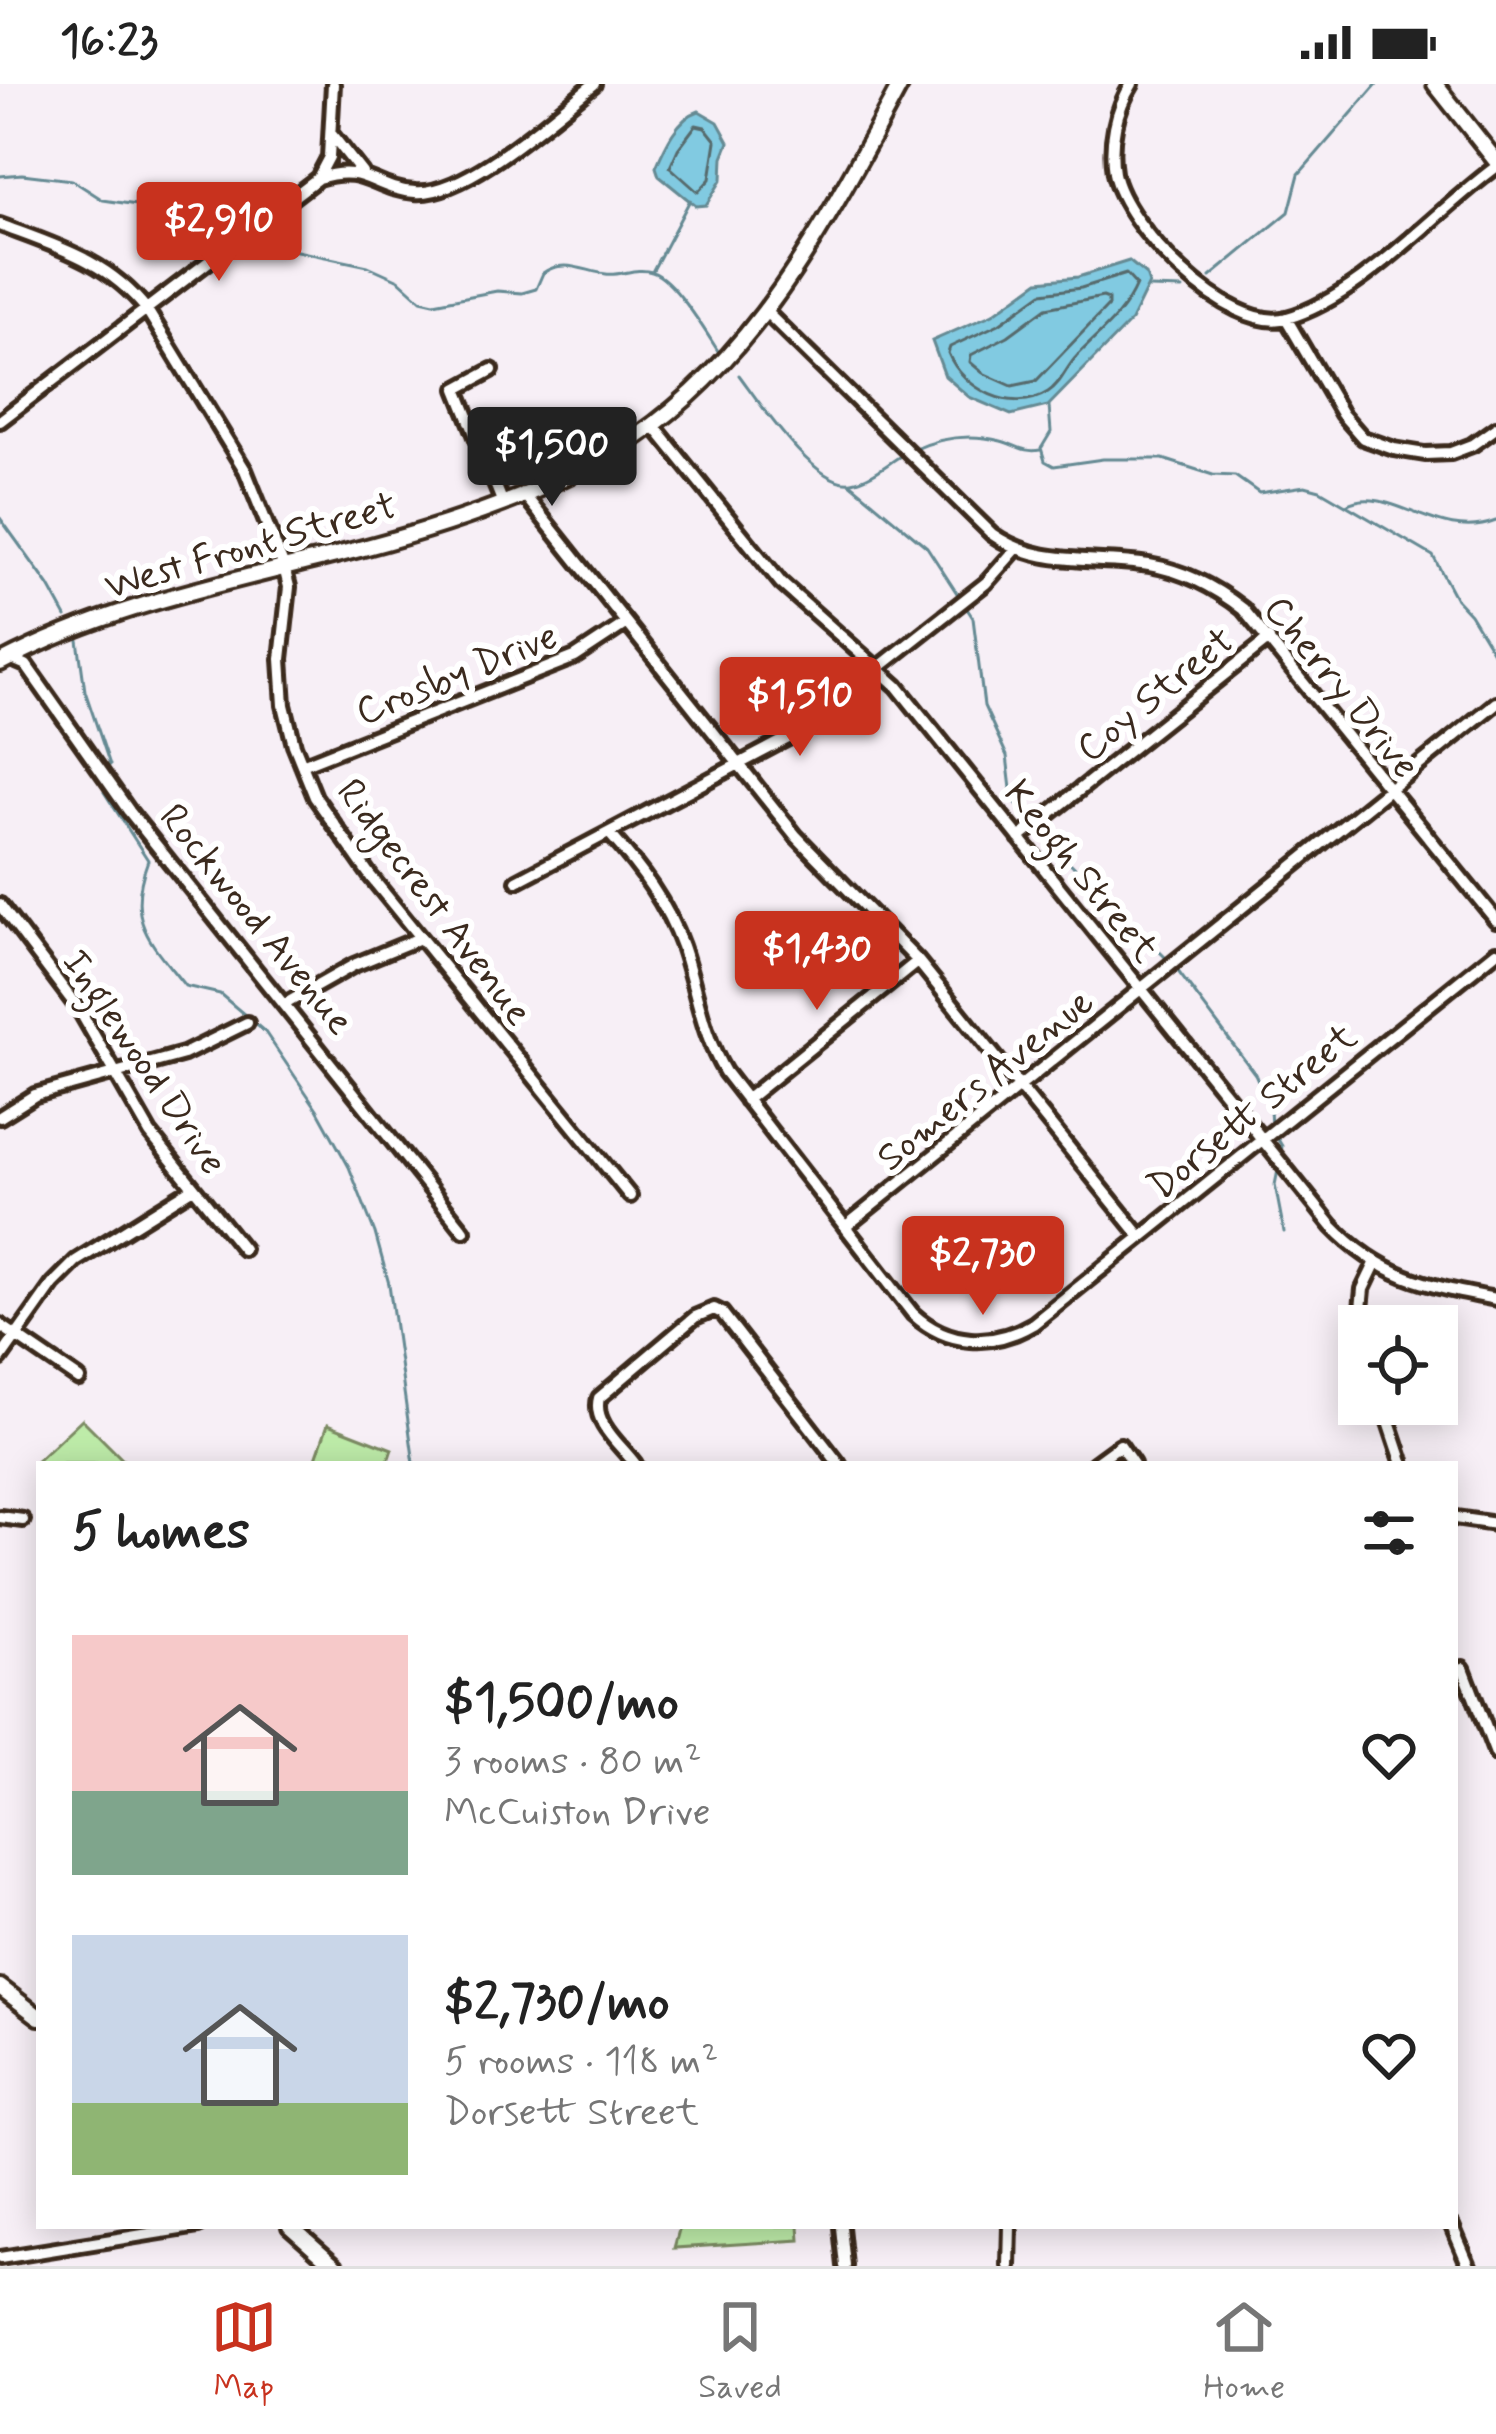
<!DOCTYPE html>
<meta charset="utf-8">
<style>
body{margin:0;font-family:Mynerve,sans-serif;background:#f6f6f6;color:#222;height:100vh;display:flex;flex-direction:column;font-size:45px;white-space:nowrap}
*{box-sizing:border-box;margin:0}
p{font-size:39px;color:#767676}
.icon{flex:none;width:66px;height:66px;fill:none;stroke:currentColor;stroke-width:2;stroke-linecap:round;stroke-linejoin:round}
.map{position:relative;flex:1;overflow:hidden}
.side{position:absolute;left:36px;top:1377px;width:1422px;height:768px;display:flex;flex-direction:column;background:#fff;border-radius:0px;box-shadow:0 6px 30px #0003}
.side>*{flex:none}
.buttons{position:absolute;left:1338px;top:1221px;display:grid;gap:24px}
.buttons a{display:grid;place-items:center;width:120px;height:120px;border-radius:0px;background:#fff;box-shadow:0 6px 30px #0003;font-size:60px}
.price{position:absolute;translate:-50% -102px;padding:0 27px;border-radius:12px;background:#c8321e;color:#fff;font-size:39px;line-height:78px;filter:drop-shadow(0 3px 6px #0008)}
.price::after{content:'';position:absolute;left:50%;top:72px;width:36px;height:27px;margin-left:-18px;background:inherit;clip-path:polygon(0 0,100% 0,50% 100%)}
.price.on{background:#222;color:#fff}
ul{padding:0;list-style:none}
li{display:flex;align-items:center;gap:36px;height:300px;padding:0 36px}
li span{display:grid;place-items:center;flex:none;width:336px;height:240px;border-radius:0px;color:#555}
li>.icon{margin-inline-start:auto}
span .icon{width:144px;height:144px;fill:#fffc;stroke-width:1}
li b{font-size:51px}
h2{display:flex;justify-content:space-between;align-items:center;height:144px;padding:0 36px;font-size:51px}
.status{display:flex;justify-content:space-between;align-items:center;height:84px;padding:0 60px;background:#fff;direction:ltr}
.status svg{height:33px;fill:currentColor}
.menu{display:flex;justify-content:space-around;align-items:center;height:168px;border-top:3px solid #e0e0e0;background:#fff;font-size:33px;color:#767676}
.menu a{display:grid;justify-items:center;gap:6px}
.menu .on{color:#c8321e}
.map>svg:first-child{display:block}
.green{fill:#beeca9;stroke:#7c8b64;stroke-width:3}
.water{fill:#81cae1;stroke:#658a93;stroke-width:3}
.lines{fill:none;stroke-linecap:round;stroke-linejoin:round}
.shore{stroke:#576a6c;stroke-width:3}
.stream{stroke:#658a93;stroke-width:3}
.minor-casing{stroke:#3b2a1e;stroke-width:20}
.tertiary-casing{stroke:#3b2a1e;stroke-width:22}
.minor{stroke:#fff;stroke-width:10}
.tertiary{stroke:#fff;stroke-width:14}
.labels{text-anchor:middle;stroke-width:12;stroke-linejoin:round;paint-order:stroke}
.street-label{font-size:39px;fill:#3b2a1e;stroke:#fff}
</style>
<div class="status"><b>16:23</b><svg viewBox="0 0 49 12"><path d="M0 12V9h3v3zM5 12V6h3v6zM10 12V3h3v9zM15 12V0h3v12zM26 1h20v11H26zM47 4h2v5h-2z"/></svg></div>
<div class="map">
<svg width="1496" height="2182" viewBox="0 0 1496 2182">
<rect width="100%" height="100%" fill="#f7eff6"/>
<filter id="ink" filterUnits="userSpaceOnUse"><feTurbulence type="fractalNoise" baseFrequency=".00833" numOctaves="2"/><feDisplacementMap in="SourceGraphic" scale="24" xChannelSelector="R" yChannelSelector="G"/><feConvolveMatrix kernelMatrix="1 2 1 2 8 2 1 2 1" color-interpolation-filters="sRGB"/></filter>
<g filter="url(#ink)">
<path class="green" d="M82,1335L127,1380H39V1385L34,1380Z
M328,1340L392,1365L387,1380H314Z
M680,2142H799L800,2156L674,2164Z"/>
<path class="water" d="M699,27L718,38L729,58L723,73L722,95L706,121L696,122L659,92L656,83C665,62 677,34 699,27Z
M1129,177L1146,191L1149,200L1131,237L1048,322L1011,331L969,313L945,292L932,257L993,230L1039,197L1078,193Z"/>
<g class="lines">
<path class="shore" d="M696,41L705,43L716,57L710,95L698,108L670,83L678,65Z
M1126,190L1136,201C1123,232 1100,248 1077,272C1066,283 1062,299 1048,308C1012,331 963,305 948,269L950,263L999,240L1042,209L1081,204Z
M1103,213L1108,215V222L1036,297L1012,302L983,289L970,278L971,271L1008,252L1046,224Z"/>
<path class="stream" d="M0,92L22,90L72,96L103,116L177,127L240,146
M255,150L292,166L368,182L399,196L421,216L434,219L497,207L522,209L536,205L543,189C563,174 584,187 606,190C621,192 636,183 652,188C673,194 706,248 718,267
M653,186L690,116
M1210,193L1289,128L1299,90L1377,0
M1149,204L1183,205
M739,291C760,319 815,404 852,398C870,395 887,380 902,371
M1042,363L1051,348L1049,322
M1041,364L1045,377L1054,382L1103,375H1163L1213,391L1235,392L1259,409L1305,402L1320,406L1433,472L1456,515L1470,530L1496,573
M911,367C940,353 969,349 1001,357C1016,361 1024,369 1040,366
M849,398L927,463L973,534L984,622L1007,672L1012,713L1031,740
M1346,421C1389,398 1437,460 1496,437
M0,434L49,502L66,533
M78,556L85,607L110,681
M104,708L148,776C125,837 149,856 185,902L220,910L265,948L317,1025L349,1083L375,1149L389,1200L414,1380
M1038,747L1167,875
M1174,882L1255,990L1270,1023L1271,1045
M1276,1052L1282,1062L1281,1071
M1278,1086L1275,1101L1284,1148"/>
<g class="minor-casing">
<path id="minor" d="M1132,0C1116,25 1109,59 1114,89C1124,142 1229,250 1287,234C1361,213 1433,129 1496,83
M332,51L362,89
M318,94C367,79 371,105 415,108C465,113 553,32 594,0
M0,141C56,162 109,177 147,226L245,386L284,483L289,503L281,575L284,621L294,661L315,713L371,793L630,1112
M765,227L992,450C1040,484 1093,472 1149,481C1185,487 1215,503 1243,525L1496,836
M1286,234L1342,330L1363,354L1394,365L1425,370L1451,369L1472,361L1496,344
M492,286L457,305L502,417
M0,337L318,94L329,73L333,0
M653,341L781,499L897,602L1332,1142C1382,1194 1428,1202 1496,1215
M523,409L796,752L918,877L1141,1153
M10,574L26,581L129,727L464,1147
M302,681L575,573L625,540
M610,750C640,784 667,819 682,862C697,905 701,948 725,988L913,1230C948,1262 992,1264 1033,1240L1496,868
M1019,754L1269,555
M517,797L792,652L986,499L1016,465
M0,821L80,927L150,1049L243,1165
M285,920L354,881L420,854
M746,1016L918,877
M0,1033L35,1011L184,970L247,939
M845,1143L1496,619
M0,1241L79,1295
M1359,1246L1363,1205L1375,1180
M0,1275L53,1200L76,1177L193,1104
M1383,1320L1403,1380
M635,1380C621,1361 592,1339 599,1314L695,1233L714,1225L722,1229L839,1380
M1094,1380L1120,1361L1133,1380
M0,1433L23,1436
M1455,1434L1496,1440
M1455,1587L1463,1584L1496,1670
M1452,2142L1469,2182
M841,2143L845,2182
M0,2174L199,2142
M1009,2182L1010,2142"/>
</g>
<g class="tertiary-casing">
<path id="tertiary" d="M1435,0L1496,77
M0,579C100,526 211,502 320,475C419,451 551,411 635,354C761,269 831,129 901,0
M0,1903L39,1933
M290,2142L335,2182"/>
</g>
<use href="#minor" class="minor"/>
<use href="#tertiary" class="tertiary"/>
</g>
</g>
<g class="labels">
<g class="street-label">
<text transform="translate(250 460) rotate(-16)" y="14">West Front Street</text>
<text transform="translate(456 588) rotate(-22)" y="14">Crosby Drive</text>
<text transform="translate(1343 602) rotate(51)" y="14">Cherry Drive</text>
<text transform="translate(1154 609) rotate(-39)" y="14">Coy Street</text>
<text transform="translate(1083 786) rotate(51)" y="14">Keogh Street</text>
<text transform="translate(436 817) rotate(53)" y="14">Ridgecrest Avenue</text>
<text transform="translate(258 834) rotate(51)" y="14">Rockwood Avenue</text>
<text transform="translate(146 977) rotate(56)" y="14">Inglewood Drive</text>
<text transform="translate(984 994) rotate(-39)" y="14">Somers Avenue</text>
<text transform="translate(1251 1026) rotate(-39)" y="14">Dorsett Street</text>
</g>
</g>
</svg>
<div class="buttons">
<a><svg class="icon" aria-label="locate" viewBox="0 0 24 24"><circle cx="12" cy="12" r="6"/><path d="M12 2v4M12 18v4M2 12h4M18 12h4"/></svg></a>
</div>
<b class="price" style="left:219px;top:200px">$2,910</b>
<b class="price on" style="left:552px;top:425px">$1,500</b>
<b class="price" style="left:800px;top:675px">$1,510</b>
<b class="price" style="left:817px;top:929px">$1,430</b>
<b class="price" style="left:983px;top:1234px">$2,730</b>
<section class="side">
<h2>5 homes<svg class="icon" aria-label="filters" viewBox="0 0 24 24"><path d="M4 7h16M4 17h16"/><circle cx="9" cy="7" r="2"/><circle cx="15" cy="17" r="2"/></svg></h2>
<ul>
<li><span style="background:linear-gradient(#f6c9c9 65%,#7fa58c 0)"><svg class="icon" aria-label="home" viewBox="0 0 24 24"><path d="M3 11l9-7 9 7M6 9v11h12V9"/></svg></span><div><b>$1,500/mo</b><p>3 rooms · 80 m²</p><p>McCuiston Drive</p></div><svg class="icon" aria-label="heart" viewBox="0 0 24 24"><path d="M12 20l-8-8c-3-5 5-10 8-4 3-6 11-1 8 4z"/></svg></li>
<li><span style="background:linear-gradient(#c9d6e8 70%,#8fb573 0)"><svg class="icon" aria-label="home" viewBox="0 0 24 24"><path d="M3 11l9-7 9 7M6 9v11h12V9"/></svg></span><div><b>$2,730/mo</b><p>5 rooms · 118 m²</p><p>Dorsett Street</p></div><svg class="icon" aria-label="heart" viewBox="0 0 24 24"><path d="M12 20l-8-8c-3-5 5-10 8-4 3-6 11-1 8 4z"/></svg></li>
</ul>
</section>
</div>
<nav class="menu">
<a class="on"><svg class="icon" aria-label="map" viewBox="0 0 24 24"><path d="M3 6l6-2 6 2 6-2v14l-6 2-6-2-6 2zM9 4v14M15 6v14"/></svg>Map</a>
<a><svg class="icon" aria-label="saved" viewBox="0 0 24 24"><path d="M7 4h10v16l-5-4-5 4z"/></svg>Saved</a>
<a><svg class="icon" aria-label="home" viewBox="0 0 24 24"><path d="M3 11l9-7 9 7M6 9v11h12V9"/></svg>Home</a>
</nav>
